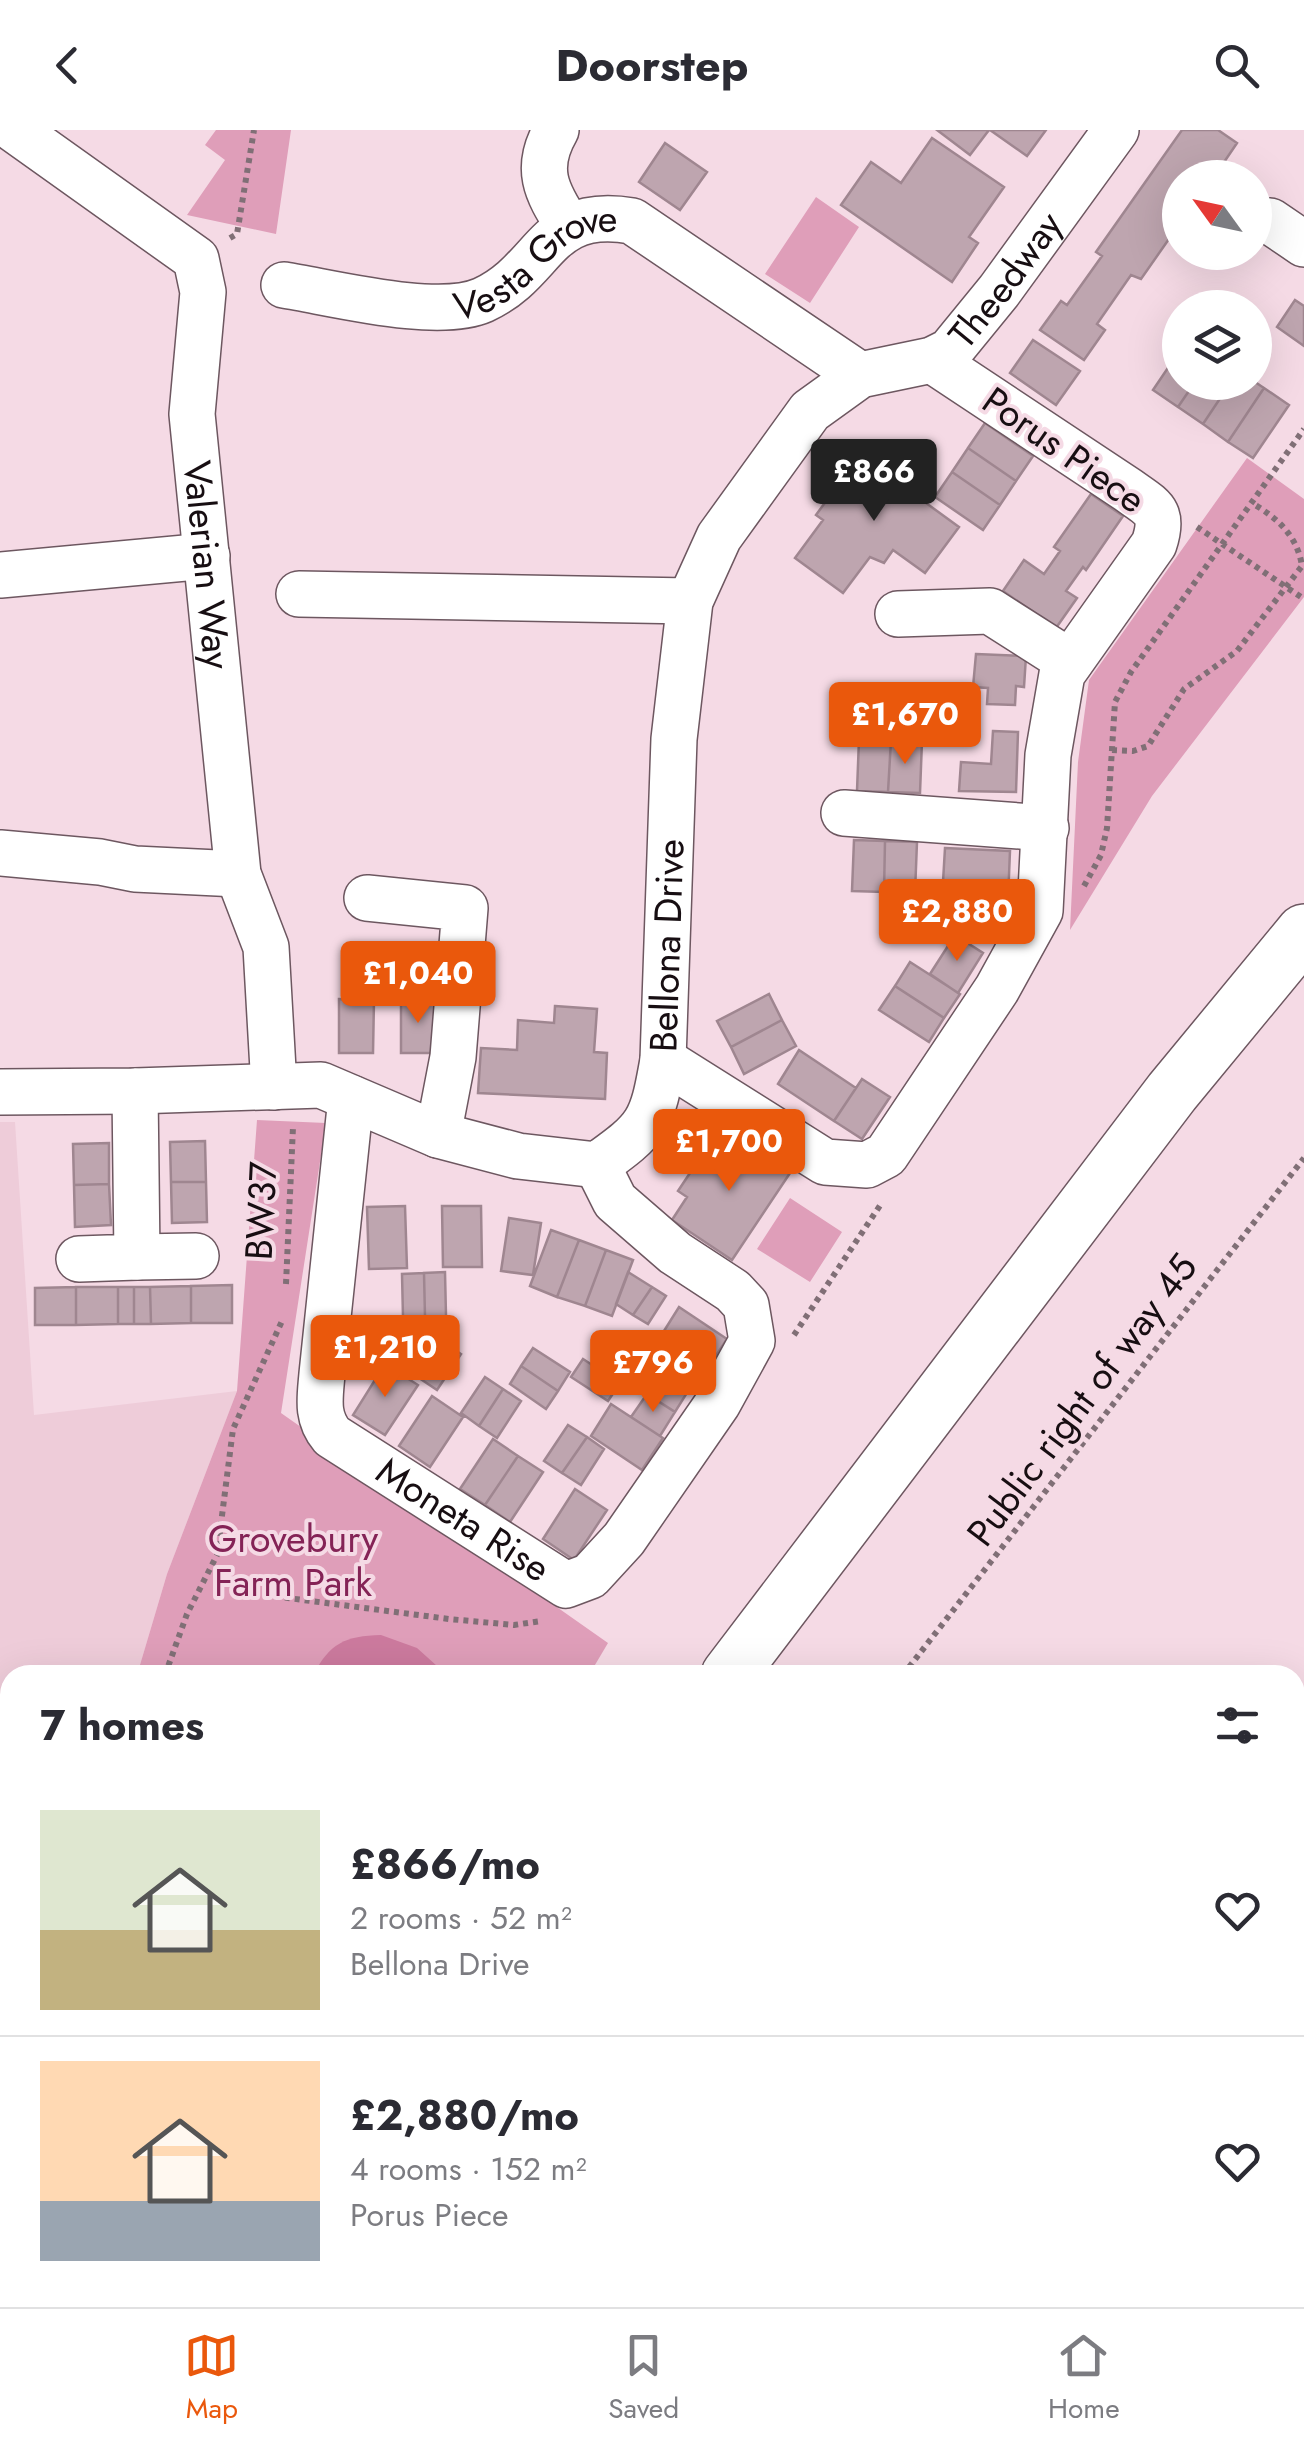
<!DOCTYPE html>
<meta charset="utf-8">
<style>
body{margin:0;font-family:Jost,sans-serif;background:#f7f7f7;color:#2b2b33;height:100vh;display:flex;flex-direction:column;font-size:38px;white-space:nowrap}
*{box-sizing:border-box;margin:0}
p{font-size:32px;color:#7c7c81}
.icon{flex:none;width:55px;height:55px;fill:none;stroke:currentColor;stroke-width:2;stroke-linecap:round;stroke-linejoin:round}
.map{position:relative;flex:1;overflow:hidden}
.panel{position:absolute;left:0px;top:1535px;width:1305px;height:642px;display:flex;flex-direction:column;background:#fff;border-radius:30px 30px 0 0;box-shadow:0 10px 40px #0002}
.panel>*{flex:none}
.needle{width:65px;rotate:303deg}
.fabs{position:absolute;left:1162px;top:30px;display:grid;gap:20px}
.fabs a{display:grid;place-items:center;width:110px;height:110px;border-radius:50%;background:#fff;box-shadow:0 10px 40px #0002;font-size:50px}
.price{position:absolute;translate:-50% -85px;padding:0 22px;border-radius:10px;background:#ea580c;color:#fff;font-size:32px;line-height:65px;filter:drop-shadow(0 2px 5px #0008)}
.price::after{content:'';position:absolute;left:50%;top:60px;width:30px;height:22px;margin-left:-15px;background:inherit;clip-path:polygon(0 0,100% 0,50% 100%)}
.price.active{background:#222;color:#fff}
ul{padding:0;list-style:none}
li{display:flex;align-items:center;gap:30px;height:250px;padding:0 40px}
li+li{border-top:2px solid #e1e1e2}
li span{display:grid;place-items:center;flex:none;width:280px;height:200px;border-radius:0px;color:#555}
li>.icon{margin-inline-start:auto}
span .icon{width:120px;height:120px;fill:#fffc;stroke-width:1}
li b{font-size:42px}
h2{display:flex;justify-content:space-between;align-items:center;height:120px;padding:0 40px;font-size:42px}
header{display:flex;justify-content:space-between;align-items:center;height:130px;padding:0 40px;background:#fff;font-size:45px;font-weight:700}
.dock{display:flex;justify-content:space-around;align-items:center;height:140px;border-top:2px solid #e1e1e2;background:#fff;font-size:28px;color:#7c7c81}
.dock a{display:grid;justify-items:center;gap:5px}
.dock .active{color:#ea580c}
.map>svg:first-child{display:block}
.built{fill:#eeccd9}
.green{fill:#df9eb9}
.water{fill:#cc7a9e}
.building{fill:#bea5af;stroke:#9f8690;stroke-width:2.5}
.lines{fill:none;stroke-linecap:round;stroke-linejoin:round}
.minor-casing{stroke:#6d5760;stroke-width:48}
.highway-casing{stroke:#6d5760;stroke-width:58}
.path{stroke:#806f76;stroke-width:6;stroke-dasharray:5 5;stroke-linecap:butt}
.minor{stroke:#fff;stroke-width:45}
.highway{stroke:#fff;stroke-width:55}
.labels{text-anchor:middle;stroke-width:8;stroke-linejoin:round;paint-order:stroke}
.street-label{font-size:38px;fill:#170e12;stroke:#f5dae5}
.park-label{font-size:38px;fill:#842356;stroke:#f5dae5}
</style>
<header><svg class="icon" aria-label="back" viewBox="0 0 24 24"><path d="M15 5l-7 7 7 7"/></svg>Doorstep<svg class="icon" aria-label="search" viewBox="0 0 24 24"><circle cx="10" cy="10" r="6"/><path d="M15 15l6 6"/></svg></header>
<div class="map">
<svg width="1304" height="2177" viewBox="0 0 1304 2177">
<rect width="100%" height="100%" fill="#f5dae5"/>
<path class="built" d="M0,992H15L34,1285L237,1261L167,1444L137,1545H10V1888L0,1909Z"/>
<path class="green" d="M216,0H291L276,104L187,85L225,30L205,15Z
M816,67L859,97L810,173L765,144Z
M1247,328L1304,369V467L1152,666L1070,800L1078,632L1089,550Z
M257,990L326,993L281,1283L608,1513L589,1545H137L167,1444L237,1261Z
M790,1068L842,1102L810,1152L757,1119Z
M10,1888V2168H208L202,2177H0V1909Z"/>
<path class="water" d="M381,1505L417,1518L447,1545H313C330,1513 345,1506 381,1505Z"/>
<path class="building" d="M937,0H989L970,25Z
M990,0H1046L1027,26Z
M1182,0H1218L1237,13L1214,47L1201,37L1194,48H1180V68L1166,88L1178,96L1141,149L1131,145L1097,194L1105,200L1084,230L1040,200L1061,171L1067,175L1102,126L1096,122Z
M932,8L1004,57L969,107L978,113L952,152L841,75L871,32L901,53Z
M665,13L707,42L680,80L639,52Z
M1295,170L1304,176V216L1277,197Z
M1033,210L1080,241L1056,275L1010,243Z
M1180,220V252H1195L1178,277L1153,260Z
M1195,252H1231L1203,294L1178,277Z
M1231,252H1255L1264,258L1228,312L1203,294Z
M1264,258L1289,275L1253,328L1228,312Z
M985,293L1033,326L1016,351L968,318Z
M968,318L1016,351L1000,375L952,342Z
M864,319L930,367L926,373L959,397L925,443L893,420L884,433L870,427L843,463L795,428L823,390L816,385Z
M952,342L1000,375L983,400L935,367Z
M1091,364L1123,386L1086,440L1083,437L1066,461L1077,468L1056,498L1003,461L1024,430L1044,444L1060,421L1054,417Z
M976,524L1026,526L1024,557L1016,556L1015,575L987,574L988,558L973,557Z
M993,601L1018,602L1016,662L959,661L961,632L991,634Z
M859,609L891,610L888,662L857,661Z
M891,610L922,611L920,663L888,662Z
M854,710L885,711L884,762L852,761Z
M885,711L917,712L915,763L884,762Z
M945,718L1010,721L1007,794L980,793L982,754L943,752Z
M955,805L983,823L958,863L930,844Z
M910,832L960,864L944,888L895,856Z
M895,856L944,888L929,912L879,880Z
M769,864L782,890L731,917L717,891Z
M339,869L374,870L373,923H339Z
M401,869H435V923H401Z
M555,876L597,879L594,922L607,923L605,969L478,963L481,918L517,920L518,890L554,893Z
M782,890L796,916L744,944L731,917Z
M799,920L856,958L834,991L778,954Z
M862,949L890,967L862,1009L834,991Z
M733,1001L792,1040L732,1130L672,1090L687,1067L678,1061L708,1016L718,1022Z
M205,1011L206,1052H171L170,1012Z
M109,1013V1054L74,1055L73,1014Z
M171,1052H206L207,1092L172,1093Z
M109,1054L111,1095L75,1097L74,1055Z
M405,1076L407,1138L369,1139L367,1077Z
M442,1076H481L482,1137H443Z
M509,1088L541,1093L533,1145L501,1141Z
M551,1100L579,1110L557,1167L530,1156Z
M579,1110L606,1120L585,1176L557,1167Z
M606,1120L633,1130L612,1186L585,1176Z
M445,1142L446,1186L425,1187L424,1143Z
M628,1142L652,1157L633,1185L616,1174Z
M424,1143L425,1187H403L402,1144Z
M232,1155V1193H191V1156Z
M191,1156V1193L151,1194L150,1157Z
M76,1157V1195H35V1158Z
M76,1157H118V1194L76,1195Z
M118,1157H134V1194H118Z
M134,1157H150L151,1194H134Z
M652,1157L666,1166L648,1194L633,1185Z
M679,1177L727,1209L693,1260L669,1244L687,1217L664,1201Z
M443,1212L461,1224L437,1260L419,1248Z
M533,1218L570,1242L558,1261L521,1236Z
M583,1229L620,1253L608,1271L571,1247Z
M385,1234L418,1255L385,1305L353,1285Z
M521,1236L558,1261L546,1279L510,1254Z
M662,1240L690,1258L675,1282L647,1264Z
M485,1247L503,1259L479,1296L461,1283Z
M503,1259L521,1271L497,1308L479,1296Z
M647,1264L675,1282L660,1306L631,1287Z
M432,1266L463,1287L430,1337L399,1316Z
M611,1274L663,1308L642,1340L591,1306Z
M568,1295L587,1307L562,1343L544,1331Z
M587,1307L604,1319L581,1355L562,1343Z
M493,1309L518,1326L485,1375L460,1359Z
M518,1326L543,1342L510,1392L485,1375Z
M575,1359L607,1380L574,1430L543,1409Z"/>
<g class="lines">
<g class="minor-casing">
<g id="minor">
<path id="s1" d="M15,0L196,129L203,162L192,284L238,744L266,817L274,957"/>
<path d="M556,0C534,38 546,62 568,95"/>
<path d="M1270,91L1304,114"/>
<path id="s2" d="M284,155C334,163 438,190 483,170C548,140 543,76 632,91L860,245"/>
<path d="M0,445L207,426"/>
<path d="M299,464L690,471"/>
<path d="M898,484L990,481L1070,532"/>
<path d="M844,683L1046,698"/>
<path d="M0,723L100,732L135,739L238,744"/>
<path d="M367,768L465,778L453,927L438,1005"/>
<path d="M663,930L825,1032L867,1035L886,1025L997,859L1040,781L1048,625L1062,544L1154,414C1165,381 1153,378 1128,360L932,230"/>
<path id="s3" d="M0,962L135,961L321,955L438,1005L518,1026L597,1035C649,998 652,993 663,930L674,609L690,471L719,407L810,281L860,245L932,230L950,221L999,161L1116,0"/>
<path id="s4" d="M351,968L322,1244C320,1268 316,1287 332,1306L566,1455L590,1446L624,1409L718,1273L752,1211L746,1175L733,1161L675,1123L615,1071L597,1035"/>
<path d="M137,1127L196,1126"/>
<path d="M79,1129L137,1127L135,961"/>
</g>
</g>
<g class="highway-casing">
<path id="highway" d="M729,1545L1172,962L1304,802
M273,2177L280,2168"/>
</g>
<path class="path" d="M230,108L237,104L254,0
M1197,397L1304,469
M1112,620L1133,621L1148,616L1184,559L1237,521L1302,436C1297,405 1277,388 1252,373
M1084,756L1101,725L1107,698L1115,572L1131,542L1304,299
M286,1154L293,997
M794,1205L881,1074
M265,1465L449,1489L514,1495L541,1491
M165,1545L187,1484L217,1425L233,1299L282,1191
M903,1545L1304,1028
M0,2023L10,2005
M0,2114L10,2119
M112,2168L130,2176L161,2168L177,2177
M442,2177L448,2168"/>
<use href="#minor" class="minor"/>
<use href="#highway" class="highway"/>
</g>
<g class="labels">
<g class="street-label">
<text dy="13" stroke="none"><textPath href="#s2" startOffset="268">Vesta Grove</textPath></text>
<text dy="13" stroke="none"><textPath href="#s3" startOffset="1672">Theedway</textPath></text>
<text transform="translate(1064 320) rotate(35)" y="13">Porus Piece</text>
<text dy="13" stroke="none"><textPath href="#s1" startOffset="530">Valerian Way</textPath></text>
<text dy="13" stroke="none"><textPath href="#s3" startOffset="855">Bellona Drive</textPath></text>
<text transform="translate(261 1081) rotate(-87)" y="13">BW37</text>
<text transform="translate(1082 1270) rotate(-53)" y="13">Public right of way 45</text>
<text dy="13" stroke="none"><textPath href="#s4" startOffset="498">Moneta Rise</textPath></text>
</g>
<g class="park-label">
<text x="293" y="1422">Grovebury<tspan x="293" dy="44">Farm Park</tspan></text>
</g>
</g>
</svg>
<div class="fabs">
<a><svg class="needle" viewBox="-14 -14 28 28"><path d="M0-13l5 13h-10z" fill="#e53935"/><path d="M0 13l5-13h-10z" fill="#7c7c81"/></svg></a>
<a><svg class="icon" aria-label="layers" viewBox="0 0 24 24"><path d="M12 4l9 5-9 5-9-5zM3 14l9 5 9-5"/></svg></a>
</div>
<b class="price active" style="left:874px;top:394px">£866</b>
<b class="price" style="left:905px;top:637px">£1,670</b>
<b class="price" style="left:957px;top:834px">£2,880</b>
<b class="price" style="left:418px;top:896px">£1,040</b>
<b class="price" style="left:729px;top:1064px">£1,700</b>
<b class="price" style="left:385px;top:1270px">£1,210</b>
<b class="price" style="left:653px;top:1285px">£796</b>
<section class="panel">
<h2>7 homes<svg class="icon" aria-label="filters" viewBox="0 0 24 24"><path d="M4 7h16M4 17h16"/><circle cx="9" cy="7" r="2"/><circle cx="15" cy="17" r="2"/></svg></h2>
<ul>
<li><span style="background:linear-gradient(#dfe7d0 60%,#c2b280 0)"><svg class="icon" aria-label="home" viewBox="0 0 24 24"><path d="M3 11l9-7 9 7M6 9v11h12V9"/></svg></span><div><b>£866/mo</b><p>2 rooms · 52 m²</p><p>Bellona Drive</p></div><svg class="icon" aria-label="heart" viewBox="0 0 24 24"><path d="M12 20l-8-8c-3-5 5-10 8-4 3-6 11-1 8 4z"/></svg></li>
<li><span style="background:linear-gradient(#ffd9b3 70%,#9aa5b1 0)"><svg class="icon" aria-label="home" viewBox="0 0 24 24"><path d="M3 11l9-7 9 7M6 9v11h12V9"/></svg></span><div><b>£2,880/mo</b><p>4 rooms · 152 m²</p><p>Porus Piece</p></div><svg class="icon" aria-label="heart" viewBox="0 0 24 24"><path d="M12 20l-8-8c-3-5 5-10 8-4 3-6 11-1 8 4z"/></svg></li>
</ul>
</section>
</div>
<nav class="dock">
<a class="active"><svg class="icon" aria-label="map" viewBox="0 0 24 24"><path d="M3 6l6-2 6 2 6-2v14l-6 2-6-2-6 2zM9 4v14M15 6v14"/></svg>Map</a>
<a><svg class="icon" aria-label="saved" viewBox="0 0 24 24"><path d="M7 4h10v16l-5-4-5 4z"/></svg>Saved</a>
<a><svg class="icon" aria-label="home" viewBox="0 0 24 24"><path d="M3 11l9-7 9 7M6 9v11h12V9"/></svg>Home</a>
</nav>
